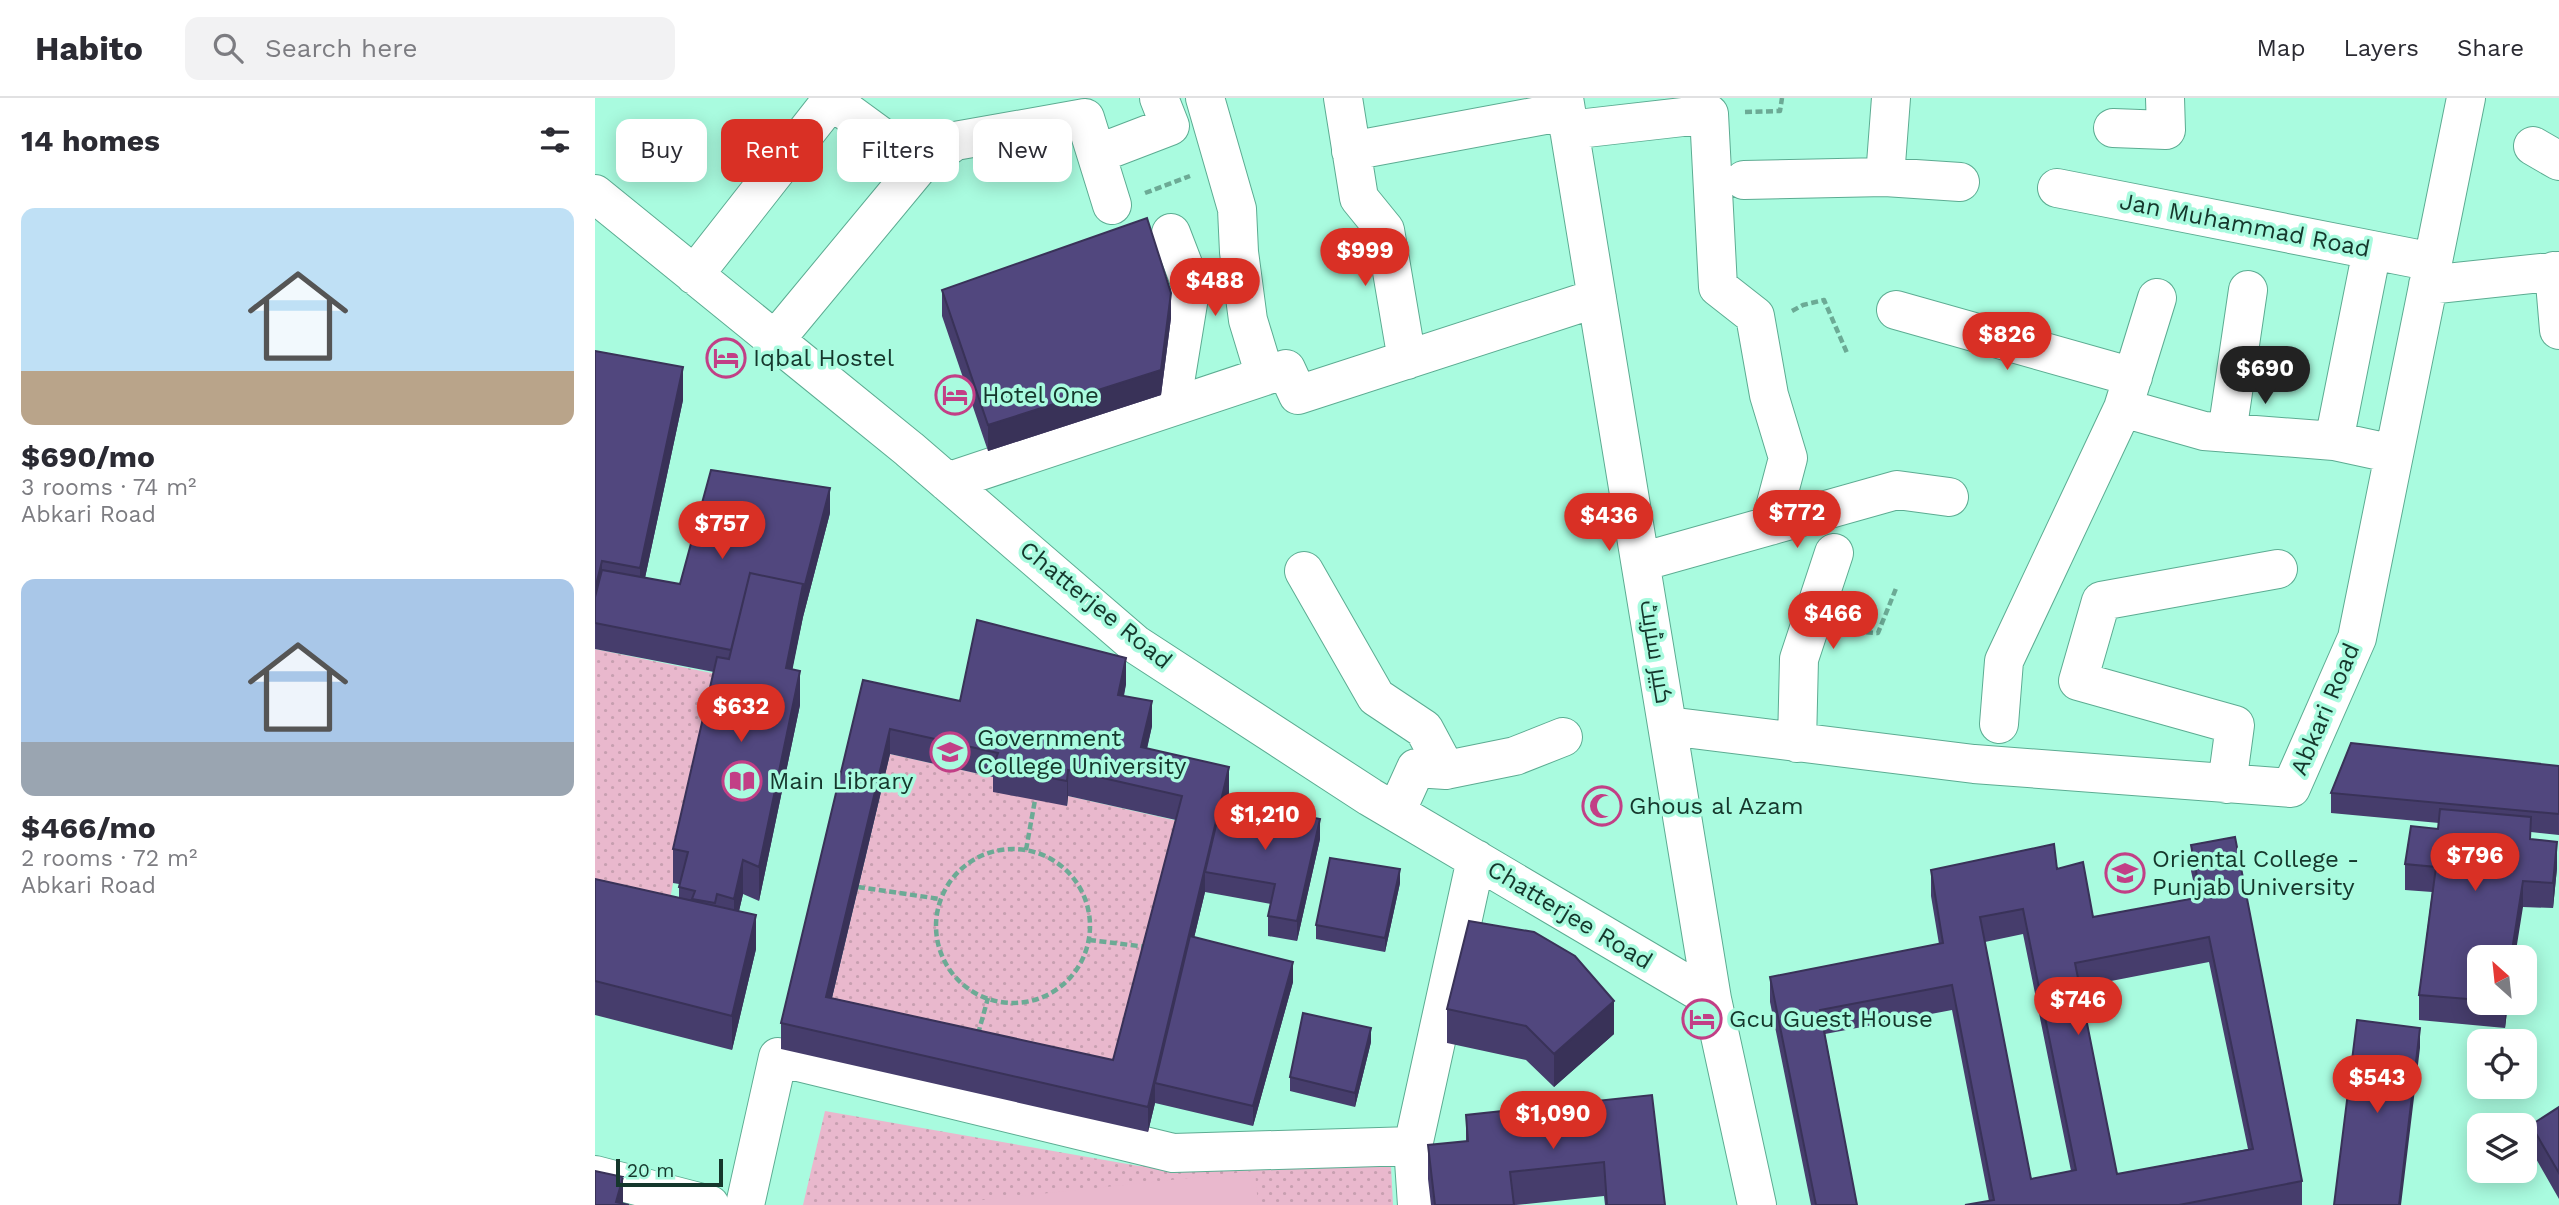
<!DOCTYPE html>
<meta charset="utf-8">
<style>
body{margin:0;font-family:"Work Sans",Cairo,sans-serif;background:#f2f2f3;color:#2b2b33;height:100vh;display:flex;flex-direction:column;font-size:26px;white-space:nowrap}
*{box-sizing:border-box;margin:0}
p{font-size:23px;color:#7c7c81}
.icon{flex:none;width:38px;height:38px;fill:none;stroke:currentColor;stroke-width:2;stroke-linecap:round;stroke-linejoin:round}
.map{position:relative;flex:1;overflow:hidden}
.sheet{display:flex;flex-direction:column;background:#fff;width:595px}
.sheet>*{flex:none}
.hud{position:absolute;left:21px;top:21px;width:665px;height:63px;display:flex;gap:14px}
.needle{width:46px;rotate:333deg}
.tools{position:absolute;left:1872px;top:847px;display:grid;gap:14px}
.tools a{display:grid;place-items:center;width:70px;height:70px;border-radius:14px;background:#fff;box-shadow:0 4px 18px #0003;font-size:35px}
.scale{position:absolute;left:21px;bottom:18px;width:107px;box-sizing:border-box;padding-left:7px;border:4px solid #15372c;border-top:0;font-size:19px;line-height:24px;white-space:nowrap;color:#15372c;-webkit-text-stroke:5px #a9fbdf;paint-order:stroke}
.price{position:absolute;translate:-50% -60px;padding:0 16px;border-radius:24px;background:#d93025;color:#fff;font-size:23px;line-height:46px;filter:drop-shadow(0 2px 4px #0008)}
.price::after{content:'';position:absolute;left:50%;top:42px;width:21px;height:16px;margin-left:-10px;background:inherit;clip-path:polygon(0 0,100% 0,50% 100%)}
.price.current{background:#222;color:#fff}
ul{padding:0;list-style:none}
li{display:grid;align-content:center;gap:14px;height:371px;padding:0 21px}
li span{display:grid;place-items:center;height:217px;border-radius:14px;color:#555}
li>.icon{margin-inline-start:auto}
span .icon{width:126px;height:126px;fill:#fffc;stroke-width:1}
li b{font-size:30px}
h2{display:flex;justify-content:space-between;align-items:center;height:84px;padding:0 21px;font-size:30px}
.tag{padding:0 24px;border-radius:14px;background:#fff;box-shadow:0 4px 18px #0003;font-size:24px;line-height:63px}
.tag.current{background:#d93025;color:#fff}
header{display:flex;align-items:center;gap:42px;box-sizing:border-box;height:98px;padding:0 35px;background:#fff;border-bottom:2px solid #e1e1e2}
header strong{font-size:33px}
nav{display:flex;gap:38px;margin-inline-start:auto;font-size:24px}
.search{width:490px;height:63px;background:#f2f2f3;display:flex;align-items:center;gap:18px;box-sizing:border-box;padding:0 24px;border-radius:14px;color:#7c7c81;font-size:26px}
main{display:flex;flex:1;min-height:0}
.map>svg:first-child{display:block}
.grass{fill:url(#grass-dots)}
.park{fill:#e9b8cd}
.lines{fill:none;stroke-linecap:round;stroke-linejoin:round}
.minor-casing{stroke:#5cac92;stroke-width:40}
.path{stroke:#6caa95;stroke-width:4.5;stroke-dasharray:7 3.5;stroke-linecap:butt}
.minor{stroke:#fff;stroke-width:38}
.wall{fill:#463d6c;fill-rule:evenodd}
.shaded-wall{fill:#393258}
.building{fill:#51477e;stroke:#393258;stroke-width:2;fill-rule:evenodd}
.labels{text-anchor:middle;stroke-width:7;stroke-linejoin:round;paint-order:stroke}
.street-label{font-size:24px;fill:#15372c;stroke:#a9fbdf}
.poi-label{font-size:24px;fill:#15372c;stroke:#a9fbdf;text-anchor:start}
</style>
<header>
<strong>Habito</strong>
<div class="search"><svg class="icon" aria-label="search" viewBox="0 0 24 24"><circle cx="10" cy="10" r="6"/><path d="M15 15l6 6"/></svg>Search here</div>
<nav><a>Map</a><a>Layers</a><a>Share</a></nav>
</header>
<main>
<section class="sheet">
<h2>14 homes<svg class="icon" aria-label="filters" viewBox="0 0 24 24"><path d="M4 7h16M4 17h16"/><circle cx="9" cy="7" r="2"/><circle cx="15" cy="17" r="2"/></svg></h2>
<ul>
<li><span style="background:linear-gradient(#bfe0f5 75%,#b9a48a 0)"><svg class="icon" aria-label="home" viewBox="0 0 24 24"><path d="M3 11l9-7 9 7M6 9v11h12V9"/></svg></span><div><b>$690/mo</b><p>3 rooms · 74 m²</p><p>Abkari Road</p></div></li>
<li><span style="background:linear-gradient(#a9c7e8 75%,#9aa5b1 0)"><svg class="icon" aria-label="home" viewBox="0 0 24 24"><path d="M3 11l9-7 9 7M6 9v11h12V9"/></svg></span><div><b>$466/mo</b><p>2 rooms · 72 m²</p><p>Abkari Road</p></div></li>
</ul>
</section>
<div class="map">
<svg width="1964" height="1107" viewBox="0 0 1964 1107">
<defs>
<pattern id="grass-dots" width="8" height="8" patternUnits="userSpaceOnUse" patternTransform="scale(1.75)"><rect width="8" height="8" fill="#e9b8cd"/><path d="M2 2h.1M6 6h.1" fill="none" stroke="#c79fb0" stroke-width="1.8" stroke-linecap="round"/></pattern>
</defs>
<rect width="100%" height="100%" fill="#a9fbdf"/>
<path class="grass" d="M0,551L126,577L78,785L70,830L0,815Z
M295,656L403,680L472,708L473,698L587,724L518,987L231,925Z
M230,1013L544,1068H796L798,1107H208Z"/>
<path class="park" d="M660,1073L663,1107H360V1105Z"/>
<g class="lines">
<g class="minor-casing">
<path id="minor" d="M610,0L642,111L644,154L653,222L670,278
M748,0L764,100L790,132L812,262
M969,0L1117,901L1162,1107
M236,2L325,67
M1518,30L1571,32L1570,0
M974,32L1114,16L1123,189L1160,218L1174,297L1193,360L1175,428
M1938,48L1964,63
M756,53L971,13
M502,56L575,28L564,0
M1290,79L1296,0
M1149,82L1290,79L1365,84
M1462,90L1838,164
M0,96L314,351L540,546L775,699L1117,901
M576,135L596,187L576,309
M1959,173L1964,232
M99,177L238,0
M1833,187L1964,173
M1301,212L1538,279
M180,242L325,67L360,43L490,20L517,107
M1528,310L1609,333L1739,343L1799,356
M1632,335L1653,192
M1739,343L1777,152
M352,384L691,271L703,297L1002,200
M1046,464L1302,392L1354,399
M709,473L781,599L829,631L851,672
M1404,626L1409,563L1528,310L1562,200
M1073,628L1379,666L1696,690L1762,540L1871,0
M1202,645L1204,561L1239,455
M1632,686L1640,627L1483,583L1506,503L1683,471
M801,714L821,670L851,672L920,658L968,639
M0,1077L115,1107
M150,1107L183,959L578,1055L818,1048
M822,1107L818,1048L881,761"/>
</g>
<path class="path" d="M1150,14L1185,13L1187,0
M550,95L595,78
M1197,213L1208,207L1229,202L1252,255
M1250,533L1283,535L1302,488
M341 828a77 77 0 1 1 154 0a77 77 0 1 1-154 0Z
M431,752L440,702
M263,789L345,801
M494,842L552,849
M383,936L393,900"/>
<use href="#minor" class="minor"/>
</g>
<path class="wall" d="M347,192L576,220L566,297L393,353L347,218Z
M0,253L88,302L50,480L85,486L235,415L208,519L197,571L205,607L164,803L148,796L144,813L161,851L137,952L0,917V781L84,800V786L78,785V751L119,574L0,551Z
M268,582L365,603L531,586L529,598L557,628L552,651L634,695L632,703L725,741L702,843L673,838V818L676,806L610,794L599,840L698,884L658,1028L560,1005L553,1034L186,951V925ZM295,656L398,679V694L472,708L473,698L581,722L518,962L237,900Z
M1964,668V737L1936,734V741L1962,770L1958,810L1928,809L1885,859V905H1913L1910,930L1824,922V897L1837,794L1810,792V766L1843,731L1844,725L1736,715V695Z
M1596,747L1707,1083V1107H1370L1394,1103L1357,912L1230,936L1262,1107H1216L1175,904V879L1344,846L1336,798V772L1462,771L1498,819L1602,800L1596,773ZM1428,836L1476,1073L1436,1081L1390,844ZM1614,864L1653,1051L1522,1076L1485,889Z
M805,785L790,854L721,841V827Z
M852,911L1019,936L959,989L931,962L852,945Z
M776,944L760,1009L695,993V979Z
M1057,997L1070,1107H1010L1009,1098L921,1107H836L833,1081V1047L871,1043V1017Z
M1964,1009V1101L1936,1052V1027Z"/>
<path class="shaded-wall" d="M576,195V220L566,297L393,353V327Z
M88,269V302L45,503V470Z
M235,390V415L208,519L191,604V570L208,486Z
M7,463V497L0,524V491Z
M531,560V586L523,622V597Z
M205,573V607L164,803V769Z
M557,603V628L546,675V649Z
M295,631V656L231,925V899Z
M634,669V695L615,775L610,774V794L564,986L560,985V1005L553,1034V1009Z
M473,672V698L472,708V683Z
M725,721V741L702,843V823Z
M1962,744V770L1958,810V785Z
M148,762V796L139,834V801Z
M805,771V785L790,854V840Z
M1928,783V809L1920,859H1916Z
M161,817V851L137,952V918Z
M698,864V884L658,1028V1008Z
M1019,903V936L959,989V956Z
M1910,905H1913L1910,930Z
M776,930V944L760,1009V995Z
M1825,930V950L1806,1107H1804Z
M28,1079V1107L21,1104Z"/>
<path class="building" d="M552,120L576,195L566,272L393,327L347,192Z
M0,253L88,269L45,470L7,463L0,491Z
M116,372L235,390L208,494V486L155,475L136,552L0,525V499L7,472L85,486Z
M155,475L208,486L191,570L205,573L164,769L148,762L139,801L122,796L120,805L97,801L100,793L84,789L93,754L78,751L122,559L134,561Z
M382,522L531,560L523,597L557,603L546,649L634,669L553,1009L186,925L268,582L365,603ZM295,631L403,655L398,669L472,683L473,672L587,698L518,962L231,899Z
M1756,645L1964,668V716L1736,695Z
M627,702L725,721L702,823L673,818L680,786L610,774Z
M1845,711L1936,719L1935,741L1962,744L1958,785L1928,783L1916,859H1885V902L1824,897L1841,769L1810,766L1816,728L1843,731Z
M1640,739L1707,1083L1584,1107H1370L1399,1102L1357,887L1225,912L1262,1107H1221L1175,879L1348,845L1336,772L1459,746L1462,771L1488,764L1498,819L1606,799L1596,747ZM1428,811L1481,1072L1436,1081L1385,819ZM1614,839L1658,1051L1522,1076L1480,865Z
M735,760L805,771L790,840L721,827Z
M0,781L161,817L137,918L0,883Z
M874,823L939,834L980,858L1019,903L959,956L931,928L852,911Z
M595,838L698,864L658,1008L560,985Z
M708,915L776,930L760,995L695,979Z
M1762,922L1825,930L1804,1107H1739Z
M1057,997L1070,1107H1012L1009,1064L915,1074L919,1107H840L833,1047L873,1043L871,1017Z
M1964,1009V1075L1936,1027Z
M0,1073L28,1079L21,1104L34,1107H0Z"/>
<defs>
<g id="hotel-ring" transform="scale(2.0125)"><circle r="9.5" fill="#a9fbdf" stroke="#c23f86" stroke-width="1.5"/><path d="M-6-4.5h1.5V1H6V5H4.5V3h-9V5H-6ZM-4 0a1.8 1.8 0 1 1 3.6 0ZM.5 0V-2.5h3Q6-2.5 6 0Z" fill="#c23f86"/></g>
<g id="university-ring" transform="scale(2.0125)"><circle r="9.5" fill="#a9fbdf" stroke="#c23f86" stroke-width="1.5"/><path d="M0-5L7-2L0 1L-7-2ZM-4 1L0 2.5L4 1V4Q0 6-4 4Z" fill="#c23f86"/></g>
<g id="library-ring" transform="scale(2.0125)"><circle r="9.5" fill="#a9fbdf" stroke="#c23f86" stroke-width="1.5"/><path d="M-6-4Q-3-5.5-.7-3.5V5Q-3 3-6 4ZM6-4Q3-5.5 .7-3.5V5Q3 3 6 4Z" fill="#c23f86"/></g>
<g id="mosque-ring" transform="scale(2.0125)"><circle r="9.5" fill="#a9fbdf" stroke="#c23f86" stroke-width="1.5"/><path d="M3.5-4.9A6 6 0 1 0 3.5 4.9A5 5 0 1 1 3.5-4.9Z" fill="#c23f86"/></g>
<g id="school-ring" transform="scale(2.0125)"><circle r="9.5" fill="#a9fbdf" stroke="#c23f86" stroke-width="1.5"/><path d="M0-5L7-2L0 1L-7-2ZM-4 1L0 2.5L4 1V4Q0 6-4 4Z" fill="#c23f86"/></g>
</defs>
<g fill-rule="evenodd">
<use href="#hotel-ring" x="131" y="260"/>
<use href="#hotel-ring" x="360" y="297"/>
<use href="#university-ring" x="355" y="654"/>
<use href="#library-ring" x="147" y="683"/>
<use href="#mosque-ring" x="1007" y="708"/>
<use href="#school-ring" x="1530" y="775"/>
<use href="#hotel-ring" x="1107" y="921"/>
</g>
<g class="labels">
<g class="street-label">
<text transform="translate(1650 127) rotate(11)" y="8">Jan Muhammad Road</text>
<text transform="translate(501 507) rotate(39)" y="8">Chatterjee Road</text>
<text transform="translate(1061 554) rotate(81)" y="8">کبیر سٹریٹ</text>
<text transform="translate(1730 611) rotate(-67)" y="8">Abkari Road</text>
<text transform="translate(975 817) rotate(31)" y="8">Chatterjee Road</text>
</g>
<g class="poi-label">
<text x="158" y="268">Iqbal Hostel</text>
<text x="387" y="305">Hotel One</text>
<text x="382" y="648">Government<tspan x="382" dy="28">College University</tspan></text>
<text x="174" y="691">Main Library</text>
<text x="1034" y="716">Ghous al Azam</text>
<text x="1557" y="769">Oriental College -<tspan x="1557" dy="28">Punjab University</tspan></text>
<text x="1134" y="929">Gcu Guest House</text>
</g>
</g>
</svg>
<div class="tools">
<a><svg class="needle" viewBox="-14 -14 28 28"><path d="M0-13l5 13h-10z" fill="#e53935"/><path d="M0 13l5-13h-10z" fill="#7c7c81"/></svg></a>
<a><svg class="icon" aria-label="locate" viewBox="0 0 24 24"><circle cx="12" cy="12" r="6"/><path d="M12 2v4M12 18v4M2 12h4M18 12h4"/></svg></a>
<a><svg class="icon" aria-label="layers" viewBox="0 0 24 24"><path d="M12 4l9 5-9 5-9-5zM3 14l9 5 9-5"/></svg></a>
</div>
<div class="scale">20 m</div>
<b class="price" style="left:770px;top:190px">$999</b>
<b class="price" style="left:620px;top:220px">$488</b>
<b class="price" style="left:1412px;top:274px">$826</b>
<b class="price current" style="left:1670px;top:308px">$690</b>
<b class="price" style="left:1202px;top:452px">$772</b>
<b class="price" style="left:1014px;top:455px">$436</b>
<b class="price" style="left:127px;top:463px">$757</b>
<b class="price" style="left:1238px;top:553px">$466</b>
<b class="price" style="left:146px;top:646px">$632</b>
<b class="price" style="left:670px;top:754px">$1,210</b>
<b class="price" style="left:1880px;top:795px">$796</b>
<b class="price" style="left:1483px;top:939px">$746</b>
<b class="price" style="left:1782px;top:1017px">$543</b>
<b class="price" style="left:958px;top:1053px">$1,090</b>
<div class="hud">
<a class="tag">Buy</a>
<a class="tag current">Rent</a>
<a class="tag">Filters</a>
<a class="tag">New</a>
</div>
</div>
</main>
